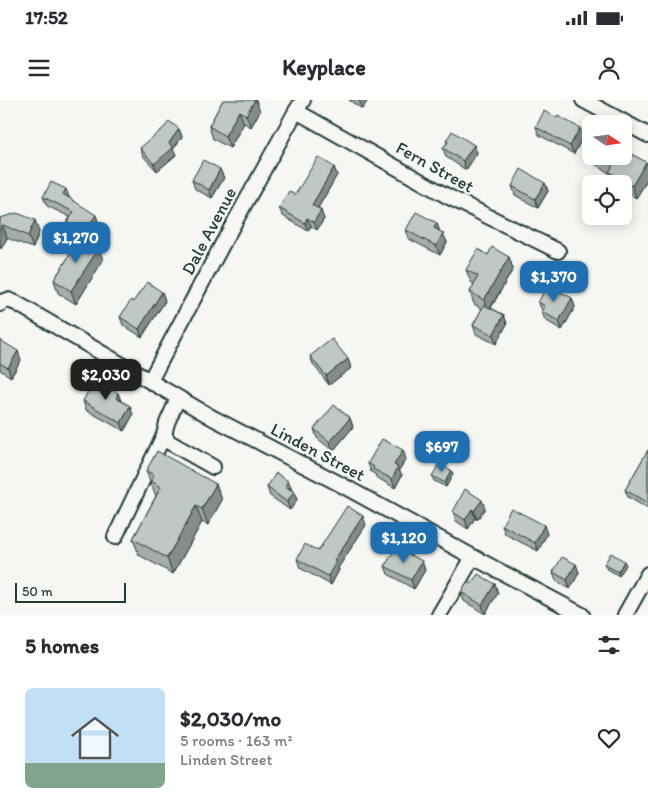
<!DOCTYPE html>
<meta charset="utf-8">
<style>
body{margin:0;font-family:Itim,sans-serif;background:#f7f7f7;color:#2b2b33;height:100vh;display:flex;flex-direction:column;font-size:19px;white-space:nowrap}
*{box-sizing:border-box;margin:0}
p{font-size:16px;color:#7c7c81}
.icon{flex:none;width:28px;height:28px;fill:none;stroke:currentColor;stroke-width:2;stroke-linecap:round;stroke-linejoin:round}
.map{position:relative;height:515px;overflow:hidden}
.details{display:flex;flex-direction:column;background:#fff;flex:1}
.details>*{flex:none}
.needle{width:32px;rotate:103deg}
.fabs{position:absolute;left:582px;top:15px;display:grid;gap:10px}
.fabs a{display:grid;place-items:center;width:50px;height:50px;border-radius:8px;background:#fff;box-shadow:0 2px 12px #0003;font-size:25px}
.scale{position:absolute;left:15px;bottom:12px;width:111px;box-sizing:border-box;padding-left:5px;border:2px solid #1f3d34;border-top:0;font-size:14px;line-height:18px;white-space:nowrap;color:#1f3d34;-webkit-text-stroke:4px #f6f6f2;paint-order:stroke}
.price{position:absolute;translate:-50% -42px;padding:0 11px;border-radius:10px;background:#1f6fb2;color:#fff;font-size:16px;line-height:32px;filter:drop-shadow(0 1px 2px #0008)}
.price::after{content:'';position:absolute;left:50%;top:30px;width:15px;height:11px;margin-left:-8px;background:inherit;clip-path:polygon(0 0,100% 0,50% 100%)}
.price.selected{background:#222;color:#fff}
ul{padding:0;list-style:none}
li{display:flex;align-items:center;gap:15px;height:125px;padding:0 25px}
li+li{border-top:1px solid #e1e1e2}
li span{display:grid;place-items:center;flex:none;width:140px;height:100px;border-radius:8px;color:#555}
li>.icon{margin-inline-start:auto}
span .icon{width:60px;height:60px;fill:#fffc;stroke-width:1}
li b{font-size:21px}
h2{display:flex;justify-content:space-between;align-items:center;height:60px;padding:0 25px;font-size:21px}
.status{display:flex;justify-content:space-between;align-items:center;height:35px;padding:0 25px;background:#fff;direction:ltr}
.status svg{height:14px;fill:currentColor}
header{display:flex;justify-content:space-between;align-items:center;height:65px;padding:0 25px;background:#fff;font-size:22px;font-weight:700}
.map>svg:first-child{display:block}
.lines{fill:none;stroke-linecap:round;stroke-linejoin:round}
.minor-casing{stroke:#1f3d34;stroke-width:18}
.minor{stroke:#f6f6f2;stroke-width:14}
.wall{fill:#a6aca8;stroke:#1f3d34}
.shaded-wall{fill:#878c88;stroke:#1f3d34}
.building{fill:#c1c8c3;stroke:#1f3d34}
.labels{text-anchor:middle;stroke-width:5;stroke-linejoin:round;paint-order:stroke}
.street-label{font-size:18px;fill:#1f3d34;stroke:#f6f6f2}
</style>
<div class="status"><b>17:52</b><svg viewBox="0 0 49 12"><path d="M0 12V9h3v3zM5 12V6h3v6zM10 12V3h3v9zM15 12V0h3v12zM26 1h20v11H26zM47 4h2v5h-2z"/></svg></div>
<header><svg class="icon" aria-label="menu" viewBox="0 0 24 24"><path d="M4 6h16M4 12h16M4 18h16"/></svg>Keyplace<svg class="icon" aria-label="person" viewBox="0 0 24 24"><circle cx="12" cy="8" r="4"/><path d="M4 21q1-7 8-7t8 7"/></svg></header>
<div class="map">
<svg width="648" height="515" viewBox="0 0 648 515">
<rect width="100%" height="100%" fill="#f6f6f2"/>
<filter id="ink" filterUnits="userSpaceOnUse"><feTurbulence type="fractalNoise" baseFrequency=".02" numOctaves="2"/><feDisplacementMap in="SourceGraphic" scale="10" xChannelSelector="R" yChannelSelector="G"/><feConvolveMatrix kernelMatrix="1 2 1 2 8 2 1 2 1" color-interpolation-filters="sRGB"/></filter>
<g filter="url(#ink)">
<g class="lines">
<g class="minor-casing">
<path id="minor" d="M583,0L648,35
M296,11L447,96L558,151
M0,204L1,202L8,200L16,203L213,318L338,383L473,457L582,515
M150,281L223,143L296,11L303,0
M178,298L167,323L164,335L169,342L213,367
M115,437L164,335
M439,515L473,457
M625,515L648,474"/>
</g>
<use href="#minor" class="minor"/>
</g>
<path class="wall" d="M223,0L260,11L251,27L244,23L230,48L213,39L209,26Z
M349,0H368L362,9Z
M536,27L583,36L574,54L539,35Z
M179,29L182,37L173,49L176,55L157,71L143,56L140,48Z
M446,41L474,45L477,53L466,70L446,57L443,48L447,43Z
M592,56H624L646,62L648,69V79L636,98L624,91V84H613L609,73L595,64Z
M334,67L337,75L318,108L324,119L317,130L311,126L308,131L283,116L279,108Z
M224,78L212,98L195,89L192,80Z
M545,83L548,91L538,108L515,95L512,86Z
M43,97H69L99,124L88,141L103,160L76,204L58,193L54,180L72,151L62,144L59,135L70,117L47,106Z
M0,118L39,132L33,148L7,138L1,149L0,148Z
M406,130L440,131L447,142L440,155L409,139Z
M488,155L509,157L513,169L491,208L504,215L507,224L496,244L476,234L473,225L482,209L474,204L470,192L474,184L471,182L466,170Z
M162,192L165,201L142,237L123,225L120,217L133,202Z
M572,198L575,207L562,230L545,220L542,212V210L538,202Z
M0,240L21,260L11,277L0,270Z
M310,256L348,259L351,268L329,285L313,264Z
M118,293L121,301L130,306L133,315L124,331L86,310L83,301Z
M350,318L353,327L333,351L317,338L314,329Z
M648,350V409L628,397L625,390Z
M406,359L399,370L402,375L395,388L376,377L375,374L371,372L368,363Z
M451,370L453,374L446,387L434,381L432,376Z
M146,371L216,384L222,400L208,425L202,422L173,474L139,455L133,439L156,396Z
M267,387L291,390L294,392L297,400L290,410L270,396Z
M485,408L477,420L475,418L468,429L456,421L453,412Z
M366,425L338,468L339,470L331,485L300,468L297,459L318,451Z
M502,425L547,434L538,451L505,434Z
M576,464L579,473L570,489L556,481L553,472Z
M604,464L626,465L619,476L606,468Z
M385,466L425,470L414,489L388,474Z
M471,484L498,493L485,514L464,501L461,492Z"/>
<path class="shaded-wall" d="M255,0H256L260,11L251,27L246,15Z
M359,0H368L362,9Z
M239,11L244,23L230,48L225,36Z
M580,28L583,36L574,54L570,46Z
M179,29L182,37L173,49L176,55L157,71L154,64Z
M474,45L477,53L466,70L463,61Z
M646,62L648,69V79L636,98L632,86Z
M334,67L337,75L315,113L312,105Z
M220,69L224,78L212,98L209,90Z
M545,83L548,91L538,108L535,99Z
M66,89L69,97L66,103L63,94Z
M321,110L324,119L317,130L314,122Z
M96,115L99,124L79,155L76,146Z
M307,118L311,126L308,131L305,123Z
M35,120L39,132L33,148L28,136Z
M437,123L440,132L434,128Z
M3,125L7,138L1,149L0,146V130Z
M443,133L447,142L440,155L436,146Z
M99,148L103,160L76,204L71,191Z
M509,157L513,169L488,212L484,200Z
M162,192L165,201L142,237L139,229Z
M572,198L575,207L562,230L559,221Z
M504,215L507,224L496,244L493,235Z
M18,251L21,260L11,277L8,268Z
M348,259L351,268L329,285L326,276Z
M118,293L121,302L116,298Z
M130,306L133,315L124,331L121,323Z
M350,318L353,327L333,351L330,342Z
M403,350L406,359L399,370L402,375L395,388L392,379L394,365Z
M451,370L453,374L446,387L445,383Z
M288,381L292,390L285,386Z
M216,384L222,400L208,425L202,409Z
M294,392L297,400L290,410L287,402Z
M482,400L485,408L477,420L474,411Z
M196,406L202,422L173,474L167,458Z
M472,409L475,418L468,429L465,420Z
M363,416L366,425L338,468L339,470L331,485L328,476L334,461Z
M544,425L547,434L538,451L535,443Z
M422,461L425,470L414,489L411,480Z
M624,461L626,465L619,476L618,472Z
M576,464L579,473L570,489L567,480Z
M495,484L498,493L485,514L482,505Z"/>
<path class="building" d="M223,0H255L246,15L239,11L225,36L209,26Z
M544,11L557,18L558,16L580,28L570,46L536,27Z
M169,21L179,29L169,43L173,48L154,64L140,48L165,27Z
M452,31L474,45L463,61L443,48L448,42L446,41Z
M624,50L646,62L632,86L609,72L613,65L598,56H624Z
M318,57L334,67L312,105L321,110L314,122L307,118L305,123L279,108L289,91L295,95Z
M203,60L220,69L209,90L192,80Z
M521,69L545,83L535,99L512,86Z
M51,82L66,89L63,94L96,115L75,146L59,135L74,112L43,97Z
M416,112L437,123L434,128L443,133L436,146L406,130Z
M17,113L35,120L28,136L3,125L0,130V118Z
M81,137L99,148L71,191L54,180Z
M492,147L509,157L484,200L470,192L478,176L466,170L478,149L488,155Z
M147,182L162,192L139,229L120,217L131,200L133,202Z
M548,185L572,198L559,221L542,212L545,206L538,202Z
M484,205L504,215L493,235L473,225Z
M332,239L348,259L326,276L310,256Z
M0,240L18,251L8,268L0,263Z
M94,280L118,293L116,298L130,306L121,323L83,301Z
M334,305L350,318L330,342L314,329Z
M382,339L403,350L394,365L398,367L392,379L373,369L374,367L368,363Z
M648,350V377L647,378L648,379V403L625,390Z
M157,351L216,384L202,409L196,406L167,458L133,439L161,387L151,381L154,375L146,371Z
M439,364L451,370L445,383L432,376Z
M276,373L288,381L285,386L294,392L287,402L267,387Z
M465,389L482,400L474,411L472,409L465,420L453,412Z
M347,406L363,416L334,461L336,462L328,476L297,459L305,444L318,451Z
M511,408L544,425L535,443L502,425Z
M396,447L422,461L411,480L385,466Z
M611,453L624,461L618,472L604,464Z
M562,457L576,464L567,480L553,472Z
M478,474L495,484L482,505L461,492L467,482L471,484Z"/>
</g>
<g class="labels">
<g class="street-label">
<text transform="translate(435 67) rotate(29)" y="6">Fern Street</text>
<text transform="translate(209 131) rotate(-62)" y="6">Dale Avenue</text>
<text transform="translate(318 352) rotate(28)" y="6">Linden Street</text>
</g>
</g>
</svg>
<div class="fabs">
<a><svg class="needle" viewBox="-14 -14 28 28"><path d="M0-13l5 13h-10z" fill="#e53935"/><path d="M0 13l5-13h-10z" fill="#7c7c81"/></svg></a>
<a><svg class="icon" aria-label="locate" viewBox="0 0 24 24"><circle cx="12" cy="12" r="6"/><path d="M12 2v4M12 18v4M2 12h4M18 12h4"/></svg></a>
</div>
<div class="scale">50 m</div>
<b class="price" style="left:76px;top:164px">$1,270</b>
<b class="price" style="left:554px;top:203px">$1,370</b>
<b class="price selected" style="left:106px;top:301px">$2,030</b>
<b class="price" style="left:442px;top:373px">$697</b>
<b class="price" style="left:404px;top:464px">$1,120</b>
</div>
<section class="details">
<h2>5 homes<svg class="icon" aria-label="filters" viewBox="0 0 24 24"><path d="M4 7h16M4 17h16"/><circle cx="9" cy="7" r="2"/><circle cx="15" cy="17" r="2"/></svg></h2>
<ul>
<li><span style="background:linear-gradient(#bfe0f5 75%,#7fa58c 0)"><svg class="icon" aria-label="home" viewBox="0 0 24 24"><path d="M3 11l9-7 9 7M6 9v11h12V9"/></svg></span><div><b>$2,030/mo</b><p>5 rooms · 163 m²</p><p>Linden Street</p></div><svg class="icon" aria-label="heart" viewBox="0 0 24 24"><path d="M12 20l-8-8c-3-5 5-10 8-4 3-6 11-1 8 4z"/></svg></li>
</ul>
</section>
